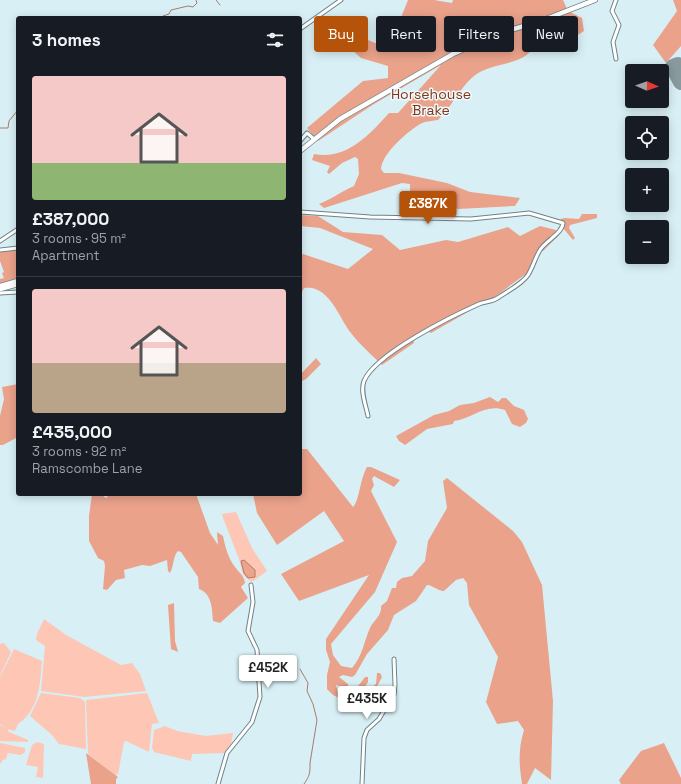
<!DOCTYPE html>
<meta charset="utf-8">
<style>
body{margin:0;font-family:"Space Grotesk",sans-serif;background:#242831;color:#f1f3f6;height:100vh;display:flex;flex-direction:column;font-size:15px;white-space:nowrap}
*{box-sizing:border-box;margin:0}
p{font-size:13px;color:#9ea1a6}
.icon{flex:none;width:22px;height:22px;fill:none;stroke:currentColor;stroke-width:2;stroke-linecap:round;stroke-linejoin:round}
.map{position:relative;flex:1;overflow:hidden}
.drawer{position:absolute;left:16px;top:16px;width:286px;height:480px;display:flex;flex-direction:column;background:#171b24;border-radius:4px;box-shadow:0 2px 10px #0003}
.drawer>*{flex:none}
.guide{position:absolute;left:314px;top:16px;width:307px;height:36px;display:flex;gap:8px}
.needle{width:26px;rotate:92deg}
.fabs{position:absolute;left:625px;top:64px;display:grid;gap:8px}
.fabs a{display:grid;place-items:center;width:44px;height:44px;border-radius:4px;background:#171b24;box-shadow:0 2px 10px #0003;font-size:20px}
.price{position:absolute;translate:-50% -34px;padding:0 9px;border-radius:4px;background:#fff;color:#222;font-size:13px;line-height:26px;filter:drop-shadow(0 1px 2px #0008)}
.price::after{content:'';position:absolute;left:50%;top:24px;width:12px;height:9px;margin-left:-6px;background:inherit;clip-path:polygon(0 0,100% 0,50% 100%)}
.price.on{background:#b45309;color:#fff}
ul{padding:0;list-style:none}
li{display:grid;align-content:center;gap:8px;height:212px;padding:0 16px}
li+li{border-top:1px solid #363941}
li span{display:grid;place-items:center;height:124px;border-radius:4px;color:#555}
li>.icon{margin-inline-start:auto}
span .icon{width:72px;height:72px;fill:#fffc;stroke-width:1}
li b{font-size:17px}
h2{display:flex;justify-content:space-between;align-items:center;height:48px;padding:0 16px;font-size:17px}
.pill{padding:0 14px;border-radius:4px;background:#171b24;box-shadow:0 2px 10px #0003;font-size:14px;line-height:36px}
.pill.on{background:#b45309;color:#fff}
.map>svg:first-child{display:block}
.green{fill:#fdc6b5}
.forest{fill:#eaa28b}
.water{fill:#eca48d;stroke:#ab7b6b}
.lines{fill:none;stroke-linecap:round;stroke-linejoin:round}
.stream{stroke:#ab7b6b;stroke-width:1}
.runway{stroke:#889a9e;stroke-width:16}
.minor-casing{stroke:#6e8388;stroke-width:5}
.highway-casing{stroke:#6e8388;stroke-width:6}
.minor{stroke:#fff;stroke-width:3}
.highway{stroke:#fff;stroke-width:4.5}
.labels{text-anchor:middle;stroke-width:3;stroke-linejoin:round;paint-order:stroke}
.park-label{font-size:14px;fill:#893417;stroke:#edfbfe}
</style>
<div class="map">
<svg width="681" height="784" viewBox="0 0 681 784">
<rect width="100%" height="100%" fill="#d8f0f5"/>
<path class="green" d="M236,512L252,548L267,571L252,582L246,578L243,574L239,559L223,518L222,514Z
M44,619L66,635L121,665L132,663L140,674L146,691L84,697L41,691L45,646L36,640L37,634Z
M4,643L11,652L0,676V644Z
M14,649L42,661C40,685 39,710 18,724L15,731L7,729L9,732L28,740V742L0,741V725L6,728L0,724V677Z
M41,693L80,698L85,702L86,749L59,744L52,735L30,716Z
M147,693L159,723L152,724L149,752L126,741L124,742L118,774L115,775L88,754L86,700Z
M165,726L177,731L206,736L233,733L231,745L224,753L192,754L191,761L154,752L152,748L154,730Z
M37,742L44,744L43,778L36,777L38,767L26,765L32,745Z
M0,743L25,748V752L21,755L8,753L6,759L3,760L0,764Z"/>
<path class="forest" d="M408,0H434L452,3L453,0H563L568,11L582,18L584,31L570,40L534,46C525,65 497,62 480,72C462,82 453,106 438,120C433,121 427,121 422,123C409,130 382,153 381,169L384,173H399L447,183L470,192L520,198L515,206L458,209L416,191H410V184L402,183L324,208L319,204C332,199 342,191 354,186L359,174L358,159L355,157L342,163L329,174L327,172L330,166L312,160L314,154C347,160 369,135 389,113H398L441,65L374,104L318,141L307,128L363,81L388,78V66L361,58L340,39L346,31L392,50L400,20Z
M673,0H681V46L666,63L653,45L677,11Z
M582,214H597V218L570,225L569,228L575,238L573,240L563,228V222L560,219L565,218L579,219Z
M300,215L318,216L343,232L382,235L400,250L446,240L458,242L508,227L520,236L540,226L556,230L558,236L543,251H541L527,273L523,276L496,296L431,333L427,331L413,338L414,343L382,365C372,355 360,345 351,333C339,318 329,284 304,288L300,296V256L303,254L348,269L373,249L320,228L300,226Z
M18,250V278L0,284V279L4,278L2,273L4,272L0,261V252Z
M316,358L321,364L306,379L300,382V375Z
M18,384V437L3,445H0V416L4,399L2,387Z
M490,397L498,402L502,398H506L514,406L524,410L528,419L526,423L520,427L512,424L505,410C485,403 472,419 454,421L453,424L427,429L405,445L399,441L396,436L434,415L449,411L460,405L474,403Z
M300,449H307L353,507C359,502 360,479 367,467H371L400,480L394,487L374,476L372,479L374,485L371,491L397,542L375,592L331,644L333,655L341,666L352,668C363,655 363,644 370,628C373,621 382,616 381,606L387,601L392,588H396L397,582L402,578L412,576L425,561L428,541L447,508L443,481L447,478L513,531L522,542L542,585L553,701L551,780L535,768L527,784H522C519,765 518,749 524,730L518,721L497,724L486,702L498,657L469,605L467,583L463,578L456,580L444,591C437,591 433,585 427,585L416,601L394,615L388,630L367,654L355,675L352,677L343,675L339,677L348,684V686L347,688L336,685L338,693L348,697L355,690L365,677H368V682L359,696L345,701L333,695L327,689V675L330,662L326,650V639L369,575L299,601L281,574L344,541L324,511L277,545L257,513L253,494H300Z
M92,494H104V497L107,498L108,494H196L210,533L218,545L217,532L223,536C225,546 228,558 235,567C239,573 244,575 245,583L241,587L248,598L220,623L213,621C212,608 212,594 199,589L198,577L181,552L178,551C173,556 174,566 170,573L168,571L167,560L150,566L142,565L124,570L125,578L116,580L107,590L103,589L105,566L104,561L98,558L89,541V516Z
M174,603L175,641L178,652L171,649L168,605Z
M377,673H380L382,677L373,694L374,696L389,700L385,703L367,697L369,690L376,684Z
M664,743L681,778V784H621L619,780L641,751Z
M86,753L118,777L116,779V784H91Z"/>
<path class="water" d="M244,560L255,570V577L248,578L244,573L241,561Z"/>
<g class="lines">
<path class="stream" d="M216,0L220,5
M162,18L163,16L169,14L171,10L188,6L193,7L197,3L196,0
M0,128H8L9,121L18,110
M300,669L308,683L307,691L313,704L317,720L310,763C310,774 310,775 304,784"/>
<path class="runway" d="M681,70L678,65L673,67L681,82"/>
<g class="minor-casing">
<path id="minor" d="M616,0L612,11L619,25L613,42L616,59
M300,29L341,0
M300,141L307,133L314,139
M300,212L370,217L471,219L529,213L563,223C562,234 545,241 540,250C535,258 533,267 528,275C522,284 508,291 499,297C493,302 486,301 479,304C452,316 375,354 364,381C360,391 366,406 368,416
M0,241L18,229
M0,250L18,248
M0,293L18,292
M218,784L227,753L252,722L260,697L257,650L248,631L253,602L251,585
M362,784L364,738L367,730L379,719L394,694L395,685L394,659"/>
</g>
<g class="highway-casing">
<path id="highway" d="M300,151L340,119L453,54L497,34L541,21L595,0
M0,286L18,281
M0,289L18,284"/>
</g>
<use href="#minor" class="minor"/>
<use href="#highway" class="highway"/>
</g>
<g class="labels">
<g class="park-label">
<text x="431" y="99">Horsehouse<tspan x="431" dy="16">Brake</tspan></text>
</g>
</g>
</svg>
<div class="fabs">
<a><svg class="needle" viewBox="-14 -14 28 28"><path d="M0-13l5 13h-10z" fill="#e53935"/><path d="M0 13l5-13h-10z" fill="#9ea1a6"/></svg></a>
<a><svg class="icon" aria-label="locate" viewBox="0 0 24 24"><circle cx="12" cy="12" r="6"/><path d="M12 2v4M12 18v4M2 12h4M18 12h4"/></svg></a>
<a>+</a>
<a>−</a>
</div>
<b class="price on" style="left:428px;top:225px">£387K</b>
<b class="price" style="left:268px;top:689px">£452K</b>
<b class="price" style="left:367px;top:720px">£435K</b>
<div class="guide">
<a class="pill on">Buy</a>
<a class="pill">Rent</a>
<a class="pill">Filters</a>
<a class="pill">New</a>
</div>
<section class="drawer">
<h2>3 homes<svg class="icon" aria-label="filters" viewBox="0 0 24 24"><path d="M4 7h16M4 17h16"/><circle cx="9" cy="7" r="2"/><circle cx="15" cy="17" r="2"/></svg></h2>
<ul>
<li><span style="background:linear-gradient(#f6c9c9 70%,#8fb573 0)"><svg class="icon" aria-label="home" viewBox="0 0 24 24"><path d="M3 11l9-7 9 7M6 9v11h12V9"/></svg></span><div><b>£387,000</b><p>3 rooms · 95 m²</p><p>Apartment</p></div></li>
<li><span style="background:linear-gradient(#f6c9c9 60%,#b9a48a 0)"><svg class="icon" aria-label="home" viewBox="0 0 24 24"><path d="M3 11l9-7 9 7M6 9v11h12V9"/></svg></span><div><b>£435,000</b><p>3 rooms · 92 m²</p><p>Ramscombe Lane</p></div></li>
</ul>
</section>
</div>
